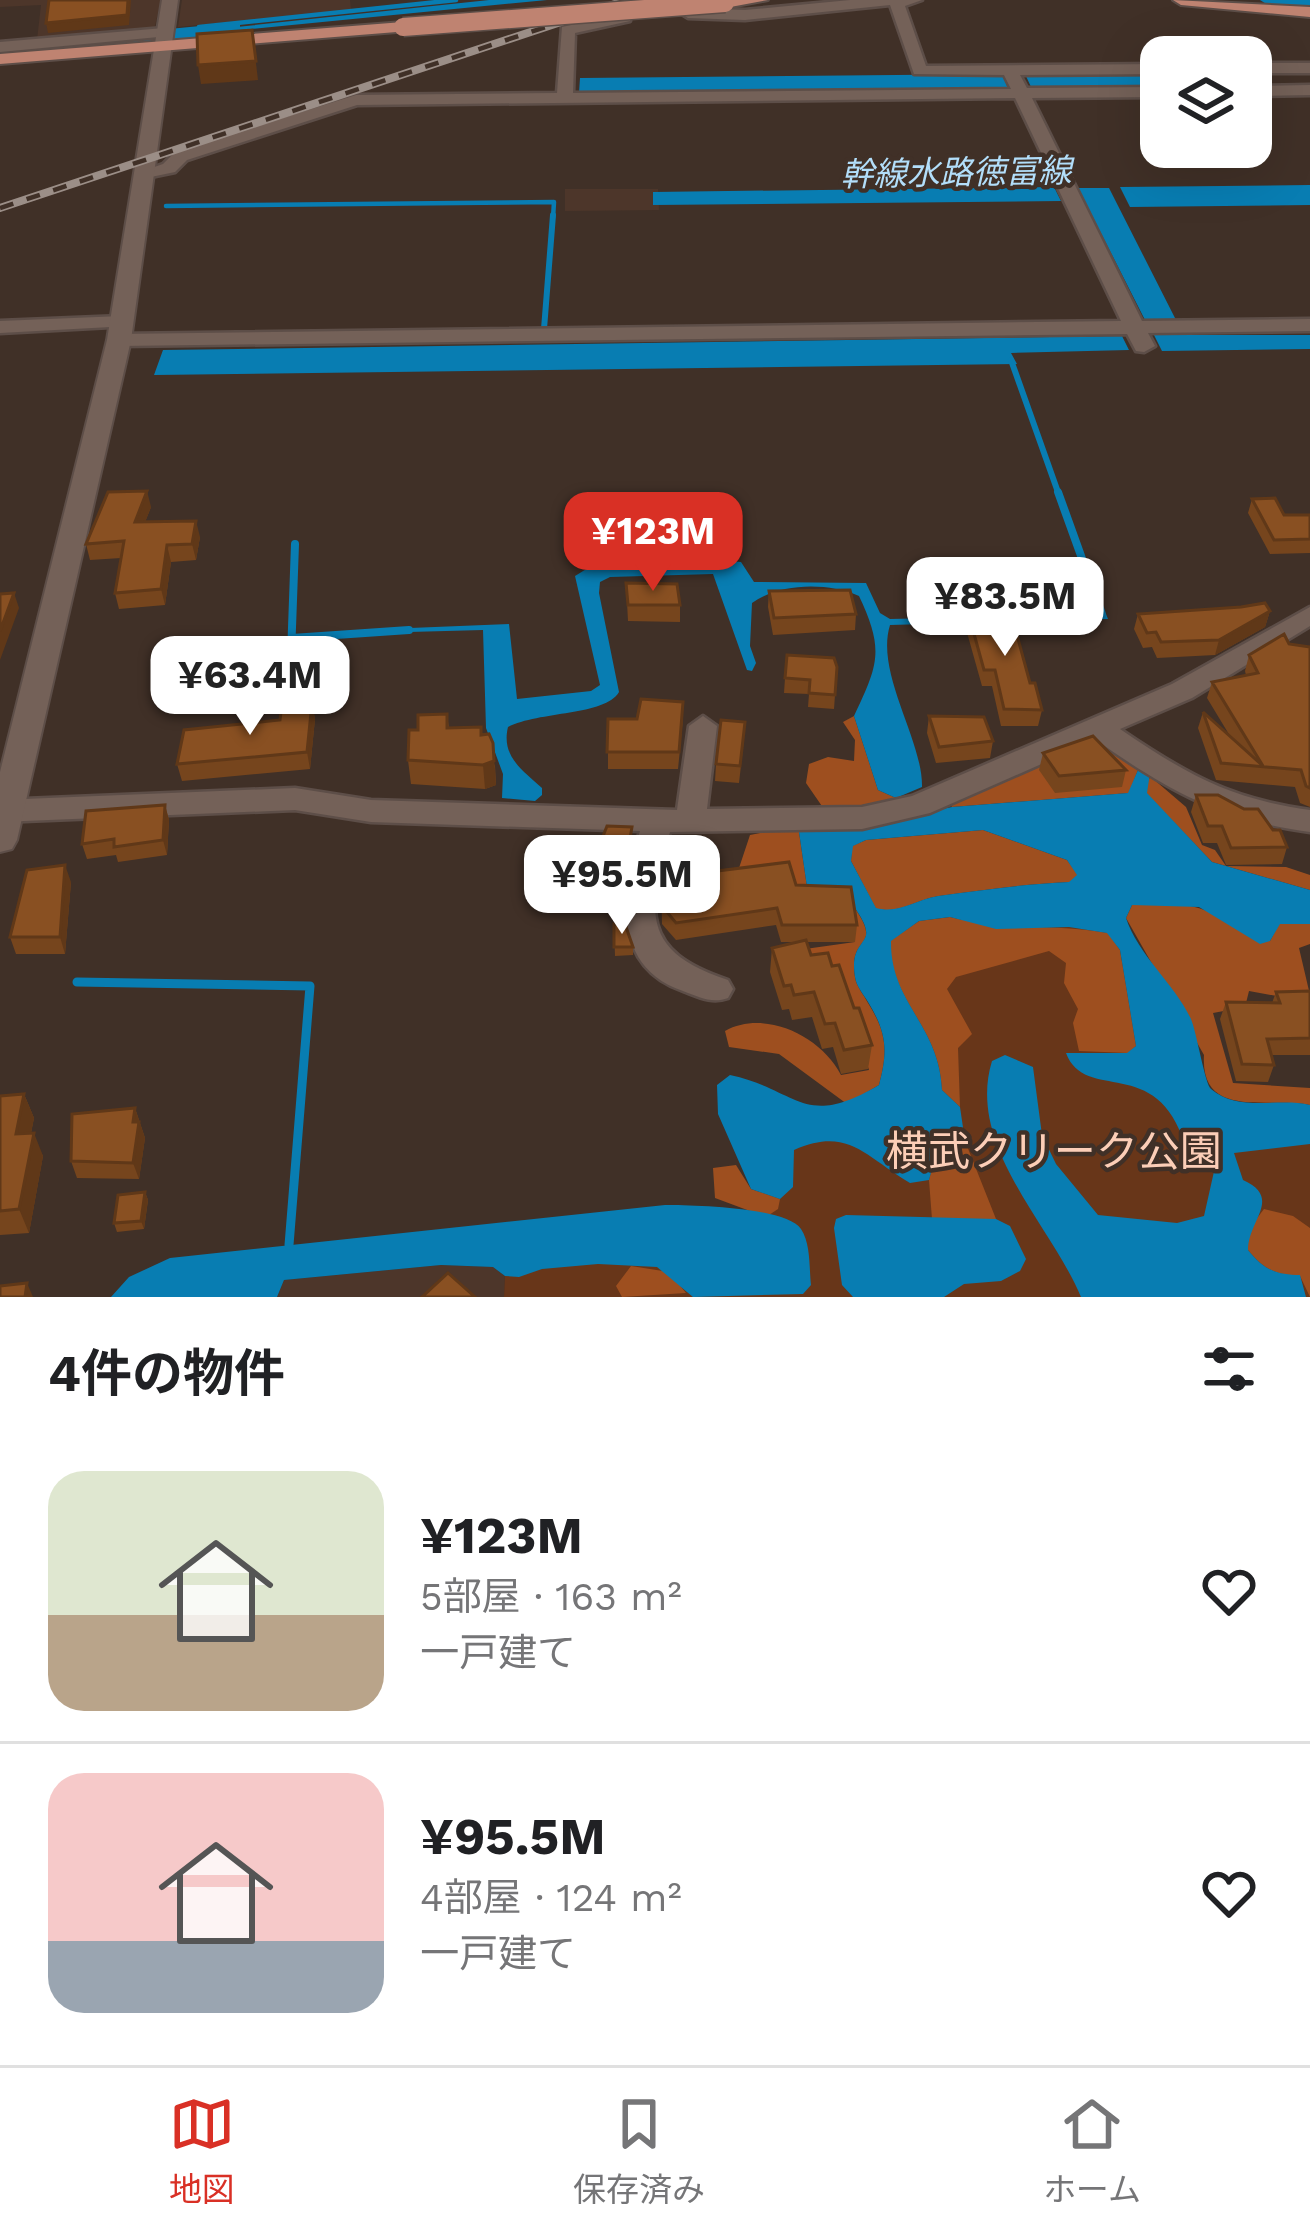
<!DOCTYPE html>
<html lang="ja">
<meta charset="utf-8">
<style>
body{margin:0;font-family:"Work Sans","Noto Sans JP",sans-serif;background:#f6f6f6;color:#202124;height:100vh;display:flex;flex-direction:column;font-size:45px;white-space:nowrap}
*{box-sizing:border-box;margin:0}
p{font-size:39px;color:#757577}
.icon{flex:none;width:66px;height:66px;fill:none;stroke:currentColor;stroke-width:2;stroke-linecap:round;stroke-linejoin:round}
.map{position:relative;height:1297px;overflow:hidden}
.panel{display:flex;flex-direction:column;background:#fff;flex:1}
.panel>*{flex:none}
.controls{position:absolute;left:1140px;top:36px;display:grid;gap:24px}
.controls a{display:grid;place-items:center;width:132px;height:132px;border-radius:24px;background:#fff;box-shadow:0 12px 48px #0002;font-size:60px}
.price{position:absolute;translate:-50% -102px;padding:0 27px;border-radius:24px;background:#fff;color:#222;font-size:39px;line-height:78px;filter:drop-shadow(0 3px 6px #0008)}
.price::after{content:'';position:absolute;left:50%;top:72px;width:36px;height:27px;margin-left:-18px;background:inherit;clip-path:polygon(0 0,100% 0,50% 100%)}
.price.on{background:#d93025;color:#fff}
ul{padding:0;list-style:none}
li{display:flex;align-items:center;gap:36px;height:300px;padding:0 48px}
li+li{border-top:3px solid #e0e0e0}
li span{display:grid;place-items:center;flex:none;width:336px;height:240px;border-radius:36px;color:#555}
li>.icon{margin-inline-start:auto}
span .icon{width:144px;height:144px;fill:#fffc;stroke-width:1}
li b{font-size:51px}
h2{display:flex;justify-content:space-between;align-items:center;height:144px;padding:0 48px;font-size:51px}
.dock{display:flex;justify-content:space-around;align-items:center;height:168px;border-top:3px solid #e0e0e0;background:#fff;font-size:33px;color:#757577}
.dock a{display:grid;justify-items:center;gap:6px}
.dock .on{color:#d93025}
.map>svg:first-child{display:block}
.built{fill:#4d362a}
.green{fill:#683619}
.forest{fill:#9e4f1f}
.water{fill:#087db2;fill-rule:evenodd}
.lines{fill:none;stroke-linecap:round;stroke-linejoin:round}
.stream-far3{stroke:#087db2;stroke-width:4.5}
.stream-far2{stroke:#087db2;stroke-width:6}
.stream-far1{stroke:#087db2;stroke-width:8}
.stream{stroke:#087db2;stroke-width:9}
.river{fill:#087db2;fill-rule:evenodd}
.street-casing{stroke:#5d4e48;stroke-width:5}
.secondary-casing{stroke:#5d4e48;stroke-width:4}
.primary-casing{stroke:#5d4e48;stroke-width:4}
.street{fill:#746158;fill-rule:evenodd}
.secondary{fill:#746158;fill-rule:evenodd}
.primary{fill:#bf8371;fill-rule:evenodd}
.rail-casing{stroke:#9b8e87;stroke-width:8}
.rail{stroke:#403027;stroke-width:4.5;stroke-dasharray:14;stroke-linecap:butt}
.primary-bridge-casing{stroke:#5d4e48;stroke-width:21;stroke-linecap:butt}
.primary-bridge{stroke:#bf8371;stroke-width:18}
.wall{fill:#76451d}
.shaded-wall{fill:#603818}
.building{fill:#895022;stroke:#603818;stroke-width:3}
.labels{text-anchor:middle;stroke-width:9;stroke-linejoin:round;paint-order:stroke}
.far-water-label{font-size:33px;font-style:italic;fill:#b2defa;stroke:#403027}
.near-park-label{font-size:42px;fill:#fcceb7;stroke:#403027}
</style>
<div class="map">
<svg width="1310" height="1297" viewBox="0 0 1310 1297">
<rect width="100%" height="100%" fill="#403027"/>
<path class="built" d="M0,0H161L154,30L37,40L41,5L0,7Z
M182,0H350L351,10L178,27Z
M565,189H658L659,210L565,211Z
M441,1265L493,1267L505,1276L504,1297H277L284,1280Z"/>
<path class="green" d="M1097,912L1185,1087L1310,1131V1297H504L505,1276L540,1246L734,1239L773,1166L763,1130L910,1121L869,964Z"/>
<path class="forest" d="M854,716L878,790L896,798L859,811L826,812L806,783L809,764L828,757L854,761L855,740L843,722Z
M1103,742L1138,770L1129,793L952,807L947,800L1029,761Z
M1151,777L1186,807L1202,845L1215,850L1226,866L1286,867L1310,875V890L1212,862L1146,793L1144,783Z
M781,829L799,832L807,887L843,892C892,955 847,928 855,977C856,986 864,995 868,1003C887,1033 888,1051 879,1085L847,1104L779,1054L729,1047L725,1031C765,1009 821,1036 841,1075L869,1070L857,1032L805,949L855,942L850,904L753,879L739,868L750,835Z
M983,830L1067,860L1078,875L1070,882C1025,884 983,890 939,896C914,900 901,914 876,909L851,861L852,846L866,840Z
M1156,902C1173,904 1191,904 1207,911C1232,922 1242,938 1270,941L1279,924H1310V944L1299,948L1310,995L1288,998L1249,991L1245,1007L1213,1013L1233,1083L1310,1088V1105C1269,1096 1200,1121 1204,1055L1126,918L1132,905Z
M950,917C1003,930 1054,924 1108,933L1120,950L1136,1046L1128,1053L1079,1051L1073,1023L1078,1009L1064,983L1066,963L1049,951L956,977L947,989L972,1034L958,1048L960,1107L942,1090C939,1024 890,1003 890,941L919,921Z
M965,1141L996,1219H932L929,1180L939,1143Z
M736,1165L751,1189L780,1199L778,1209L766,1217L715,1198L713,1168Z
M1264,1209L1293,1216L1310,1228V1297L1300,1276C1276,1275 1263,1269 1248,1250V1230Z
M631,1266L669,1272L686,1293L622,1297L616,1286Z"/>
<path class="water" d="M489,0H547L179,36L180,33Z
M1161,73V87L1032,89L1025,74Z
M1003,74L1008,89L579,93L580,78Z
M1310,185V205L1130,207L1120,187Z
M1054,187L1061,201L653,205V192Z
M1078,188H1109L1176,320H1145Z
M1154,335H1310V349L1162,351Z
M1122,336L1129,350L1011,353L1017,364L154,375L163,350Z
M730,561L741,562L754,582L866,583L880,613L890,619L1106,614L1108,619L890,625C875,673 923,740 922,787L896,798L878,790L854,716C879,664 884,649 859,596C827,582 780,583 752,603L750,646L756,663L752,671L747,670L713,574L610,577L600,582L599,593L619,692C605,716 539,711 508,727C501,756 522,770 542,788V795L535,801L502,798L503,774L486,728L483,630L409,632L410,628L509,624L517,699L591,691L600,685L575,576L588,568Z
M1130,760L1150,773L1147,793L1212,862L1310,890V924H1280L1270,941L1260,944L1199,907L1132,905L1126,918C1138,955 1174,983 1191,1019C1197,1034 1205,1084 1211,1089C1239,1113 1279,1097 1310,1105V1144L1234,1153L1243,1180C1283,1198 1248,1220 1248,1250C1263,1269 1276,1275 1300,1275L1306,1297H1081C1050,1223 966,1146 992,1061L1005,1055L1033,1067L1042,1135L1056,1164L1098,1215L1177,1223L1204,1216L1215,1167L1206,1150L1185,1145C1157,1053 1085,1104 1066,1053H1127L1136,1046L1120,950L1107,933L1069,927L996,929L950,917L919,921L891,941C890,1003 939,1024 942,1090L960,1107L965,1141L939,1143L929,1180L910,1183C865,1157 849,1126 794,1150L793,1187L780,1199L751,1189L718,1114L717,1085L730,1075C799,1090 803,1130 879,1085C888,1051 887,1033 868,1002C864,995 856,986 855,977C847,928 892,954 843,892L807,887L799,832L849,828L952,807L1128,793L1138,770ZM983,830L1067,860L1077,875L1069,882C1025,884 982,890 938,896C914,900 900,914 876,908L851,861L853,846L866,840Z
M665,1205C693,1205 786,1207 801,1229C811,1244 809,1268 811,1285L803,1294L693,1297L657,1267L598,1264L542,1269L519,1277L505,1276L493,1267L441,1265L284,1280L277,1297H111L129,1277L170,1258Z
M846,1215L996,1219L1010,1226L1026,1259L1020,1271L1001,1281L964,1284L944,1297H853L842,1285L834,1228L836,1219Z"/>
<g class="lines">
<path class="stream-far3" d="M199,27L456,0
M166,206L554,202L553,218"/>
<path class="stream-far2" d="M544,329L553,215
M1011,360L1059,495"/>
<path class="stream-far1" d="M1058,492L1102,614
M292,638L409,630
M289,711L295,544"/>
<path class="stream" d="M77,982L310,986L289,1245"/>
<path class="river" d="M1260,0H1310V11L1271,7Z
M232,23L240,25V35L0,59V45Z"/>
<g class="street-casing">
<path id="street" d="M850,0H922L905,6L926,66L1161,64V74L1020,75L1027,88L1161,87V97L1032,98L1142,321L1310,319V331L1148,333L1155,346L1144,352L1136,351L1127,334L119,346L108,340L119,334L1121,321L1015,98L357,105L187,160L175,172L146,178L137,173L163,164L175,152L356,95L557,93L562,27L625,13L630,15V21L575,33L573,93L1011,89L1004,75L914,74L890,5L745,20L688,18L680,13L688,8L745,10Z
M164,28L169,30V36L0,52V42Z
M1251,63H1310V73H1251Z
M1310,85V95L1251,96V86Z
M122,316L132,322L129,326L0,333V321Z
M1310,607V626L1192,698L1120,729C1186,774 1230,799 1310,810V832C1220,820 1169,791 1096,740L930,813L862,829L670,832C647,911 640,951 728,980L733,989L728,998C712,1004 699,997 683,991C610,966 622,890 640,831L371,822L295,810L0,822V800L295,788L371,800L677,810L689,726L703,716L717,726L707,809L862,807L912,796L1172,684Z"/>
</g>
<g class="secondary-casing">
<path id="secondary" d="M162,0H178L131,340L17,840L12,849L0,852V772L107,340Z"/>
</g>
<g class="primary-casing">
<path id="primary" d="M719,0H768L725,8Z
M1173,0L1310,7V17L1181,5Z
M403,22L409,23V31L0,64V54Z"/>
</g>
<use href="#street" class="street"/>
<use href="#secondary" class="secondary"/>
<use href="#primary" class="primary"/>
<g class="rail-casing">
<path id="rail" d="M0,208L627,0"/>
</g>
<use href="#rail" class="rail"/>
<g class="primary-bridge-casing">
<path id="primary-bridge" d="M403,27L725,3"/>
</g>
<use href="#primary-bridge" class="primary-bridge"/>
</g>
<path class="wall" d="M1252,499L1284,515H1310V553L1270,554L1248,513Z
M151,507L145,522L200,537L196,560L171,562L165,605L119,609L115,593L121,558L90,560L86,544Z
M626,583L680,605V622L628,621Z
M769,591L856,614L855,630L773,635L768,607Z
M1270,611L1265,627L1215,655L1157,658L1152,647L1143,648L1134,629L1138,614Z
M968,612L1030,683L1042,710L1038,726H1001L992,686H982L966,629Z
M1289,644L1310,647V807L1300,803L1295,787L1216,780L1198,728L1203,712L1230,736L1207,698L1212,682L1246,675L1245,671L1249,655Z
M837,667L834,709L808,707L809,694L784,693L785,678Z
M312,703L315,719L310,769L182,781L177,764L280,720Z
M447,714L449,728L481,727L482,735L495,766L496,785L485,789L411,784L408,760L418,730Z
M929,716L993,741L990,758L936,763L927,733Z
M608,719H683L678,769H608Z
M744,739L739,783L715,781L716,764Z
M1043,753L1126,770L1122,787L1055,793L1039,770Z
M1196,795L1273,830L1287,847L1282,864L1226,865L1217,843H1203L1191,812Z
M165,805L169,820L167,855L118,862L116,855L87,859L82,844Z
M632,827L628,858L600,853V844Z
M661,878L796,885L857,925L855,942H807L811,955L832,966L872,1045L868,1069L841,1074L833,1047L822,1049L812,1017L792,1020L789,1009L782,1010L770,972L772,948L797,942H781L776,925L676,940L662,924Z
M71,882L65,954H16L10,937Z
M614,924L633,947V955L615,956Z
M1310,991V1055H1271L1274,1065L1268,1082L1236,1081L1220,1019L1226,1002L1272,1003L1276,992Z
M24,1094L34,1118L31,1133L43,1156L29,1233L0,1235V1096Z
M135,1108L145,1138L139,1179L77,1178L71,1161Z
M145,1192L148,1200L144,1229L117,1232L114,1223Z"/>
<path class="shaded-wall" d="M131,0L129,25L48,33L46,23Z
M252,30L258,80L201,84L198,65Z
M147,491L151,507L139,538L135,522Z
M196,521L200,537L196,560L192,544Z
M167,545L171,562L165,605L161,589Z
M14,593L19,608L0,660V631Z
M1270,611L1265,627L1215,655L1219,640Z
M312,703L315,719L310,769L307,752Z
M493,743L496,785L485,789L483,765Z
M165,805L169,820L167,855L163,840Z
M65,865L71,882L65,954L60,937Z
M24,1094L34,1118L26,1158L16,1134Z
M135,1108L145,1138L139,1179L133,1163Z
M34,1133L43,1156L29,1233L19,1209Z
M145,1192L148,1200L144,1229L141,1221Z
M27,1283L33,1297H25Z"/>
<path class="building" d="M49,0H128L127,15L46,23Z
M252,30L256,61L198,65L197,34Z
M147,491L135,522L196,521L192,544L167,545L161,589L115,593L124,541L86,544L108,492Z
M1275,498L1284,515H1310V539L1274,540L1252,499Z
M626,583L677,584L680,605H628Z
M850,590L856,614L774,618L769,591Z
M14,593L0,631V594Z
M1265,603L1270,611L1219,640L1161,642L1156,632L1147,633L1138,614L1241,607Z
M968,612L1011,613L1030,683H1035L1042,710L1004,709L995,670H984Z
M1284,634L1289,644L1310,647V788L1306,786L1301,770L1221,763L1203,712L1263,766L1212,682L1258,673L1249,655Z
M787,655L834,658L837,667L835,695L809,693L810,680L785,678Z
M641,699L683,702L679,752H607L608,719H637Z
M312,703L307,752L177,764L184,730L280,720L282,704Z
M447,714V728L481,727V735L489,734L493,743L494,761L483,765L408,760L409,730H418V715Z
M929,716L984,717L993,741L939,747Z
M721,720L745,722L740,766L716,764Z
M1093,736L1126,770L1059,776L1043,753Z
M1196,795H1218L1244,809H1258L1273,830H1280L1287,847L1231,848L1222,826H1208Z
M165,805L163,840L114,847V839L82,844L86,811Z
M607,826L632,827L628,850L600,844Z
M789,862L796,885L851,887L857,925H782L777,908L676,923L662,906L661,878Z
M65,865L60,937H10L27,870Z
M614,924H625L633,947H614Z
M806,940L811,955L828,953L832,966L839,965L854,1008H859L872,1045L844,1050L835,1023L825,1024L814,992L794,995L791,985L784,986L772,948Z
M1310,991V1038L1267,1039L1274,1065L1242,1064L1226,1002L1280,1003L1276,992Z
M24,1094L16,1134L34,1133L19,1209L0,1211V1096Z
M135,1108L133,1122H139L133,1163L71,1161L72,1114Z
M145,1192L141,1221L114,1223L118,1195Z
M448,1273L475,1297H422Z
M27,1283L25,1297H0V1286Z"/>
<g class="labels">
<g class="far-water-label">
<text transform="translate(956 172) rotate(-1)" y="12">幹線水路徳富線</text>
</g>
<g class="near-park-label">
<text x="1054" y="1166">横武クリーク公園</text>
</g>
</g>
</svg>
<div class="controls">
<a><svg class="icon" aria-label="layers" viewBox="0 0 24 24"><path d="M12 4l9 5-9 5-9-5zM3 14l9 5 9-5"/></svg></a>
</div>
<b class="price on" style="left:653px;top:594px">¥123M</b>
<b class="price" style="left:1005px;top:659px">¥83.5M</b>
<b class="price" style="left:250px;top:738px">¥63.4M</b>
<b class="price" style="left:622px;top:937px">¥95.5M</b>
</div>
<section class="panel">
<h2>4件の物件<svg class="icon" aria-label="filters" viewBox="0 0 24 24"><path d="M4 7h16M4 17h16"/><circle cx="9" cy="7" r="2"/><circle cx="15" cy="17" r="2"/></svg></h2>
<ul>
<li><span style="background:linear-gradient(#dfe7d0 60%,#b9a48a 0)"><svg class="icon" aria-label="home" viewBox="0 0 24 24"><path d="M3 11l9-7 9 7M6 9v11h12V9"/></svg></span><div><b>¥123M</b><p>5部屋 · 163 m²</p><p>一戸建て</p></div><svg class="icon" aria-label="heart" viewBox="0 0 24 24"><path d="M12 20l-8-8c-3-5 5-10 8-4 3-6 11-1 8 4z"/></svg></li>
<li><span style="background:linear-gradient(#f6c9c9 70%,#9aa5b1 0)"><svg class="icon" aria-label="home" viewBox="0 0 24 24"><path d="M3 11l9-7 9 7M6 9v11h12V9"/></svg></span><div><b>¥95.5M</b><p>4部屋 · 124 m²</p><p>一戸建て</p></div><svg class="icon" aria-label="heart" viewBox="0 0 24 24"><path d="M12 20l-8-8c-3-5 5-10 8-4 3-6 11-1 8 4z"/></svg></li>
</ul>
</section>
<nav class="dock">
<a class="on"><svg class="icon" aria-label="map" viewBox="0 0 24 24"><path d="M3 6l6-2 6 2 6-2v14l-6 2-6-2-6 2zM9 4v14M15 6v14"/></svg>地図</a>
<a><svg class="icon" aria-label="saved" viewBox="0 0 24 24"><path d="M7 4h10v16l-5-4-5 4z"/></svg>保存済み</a>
<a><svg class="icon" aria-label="home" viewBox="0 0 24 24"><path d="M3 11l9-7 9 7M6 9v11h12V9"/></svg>ホーム</a>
</nav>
